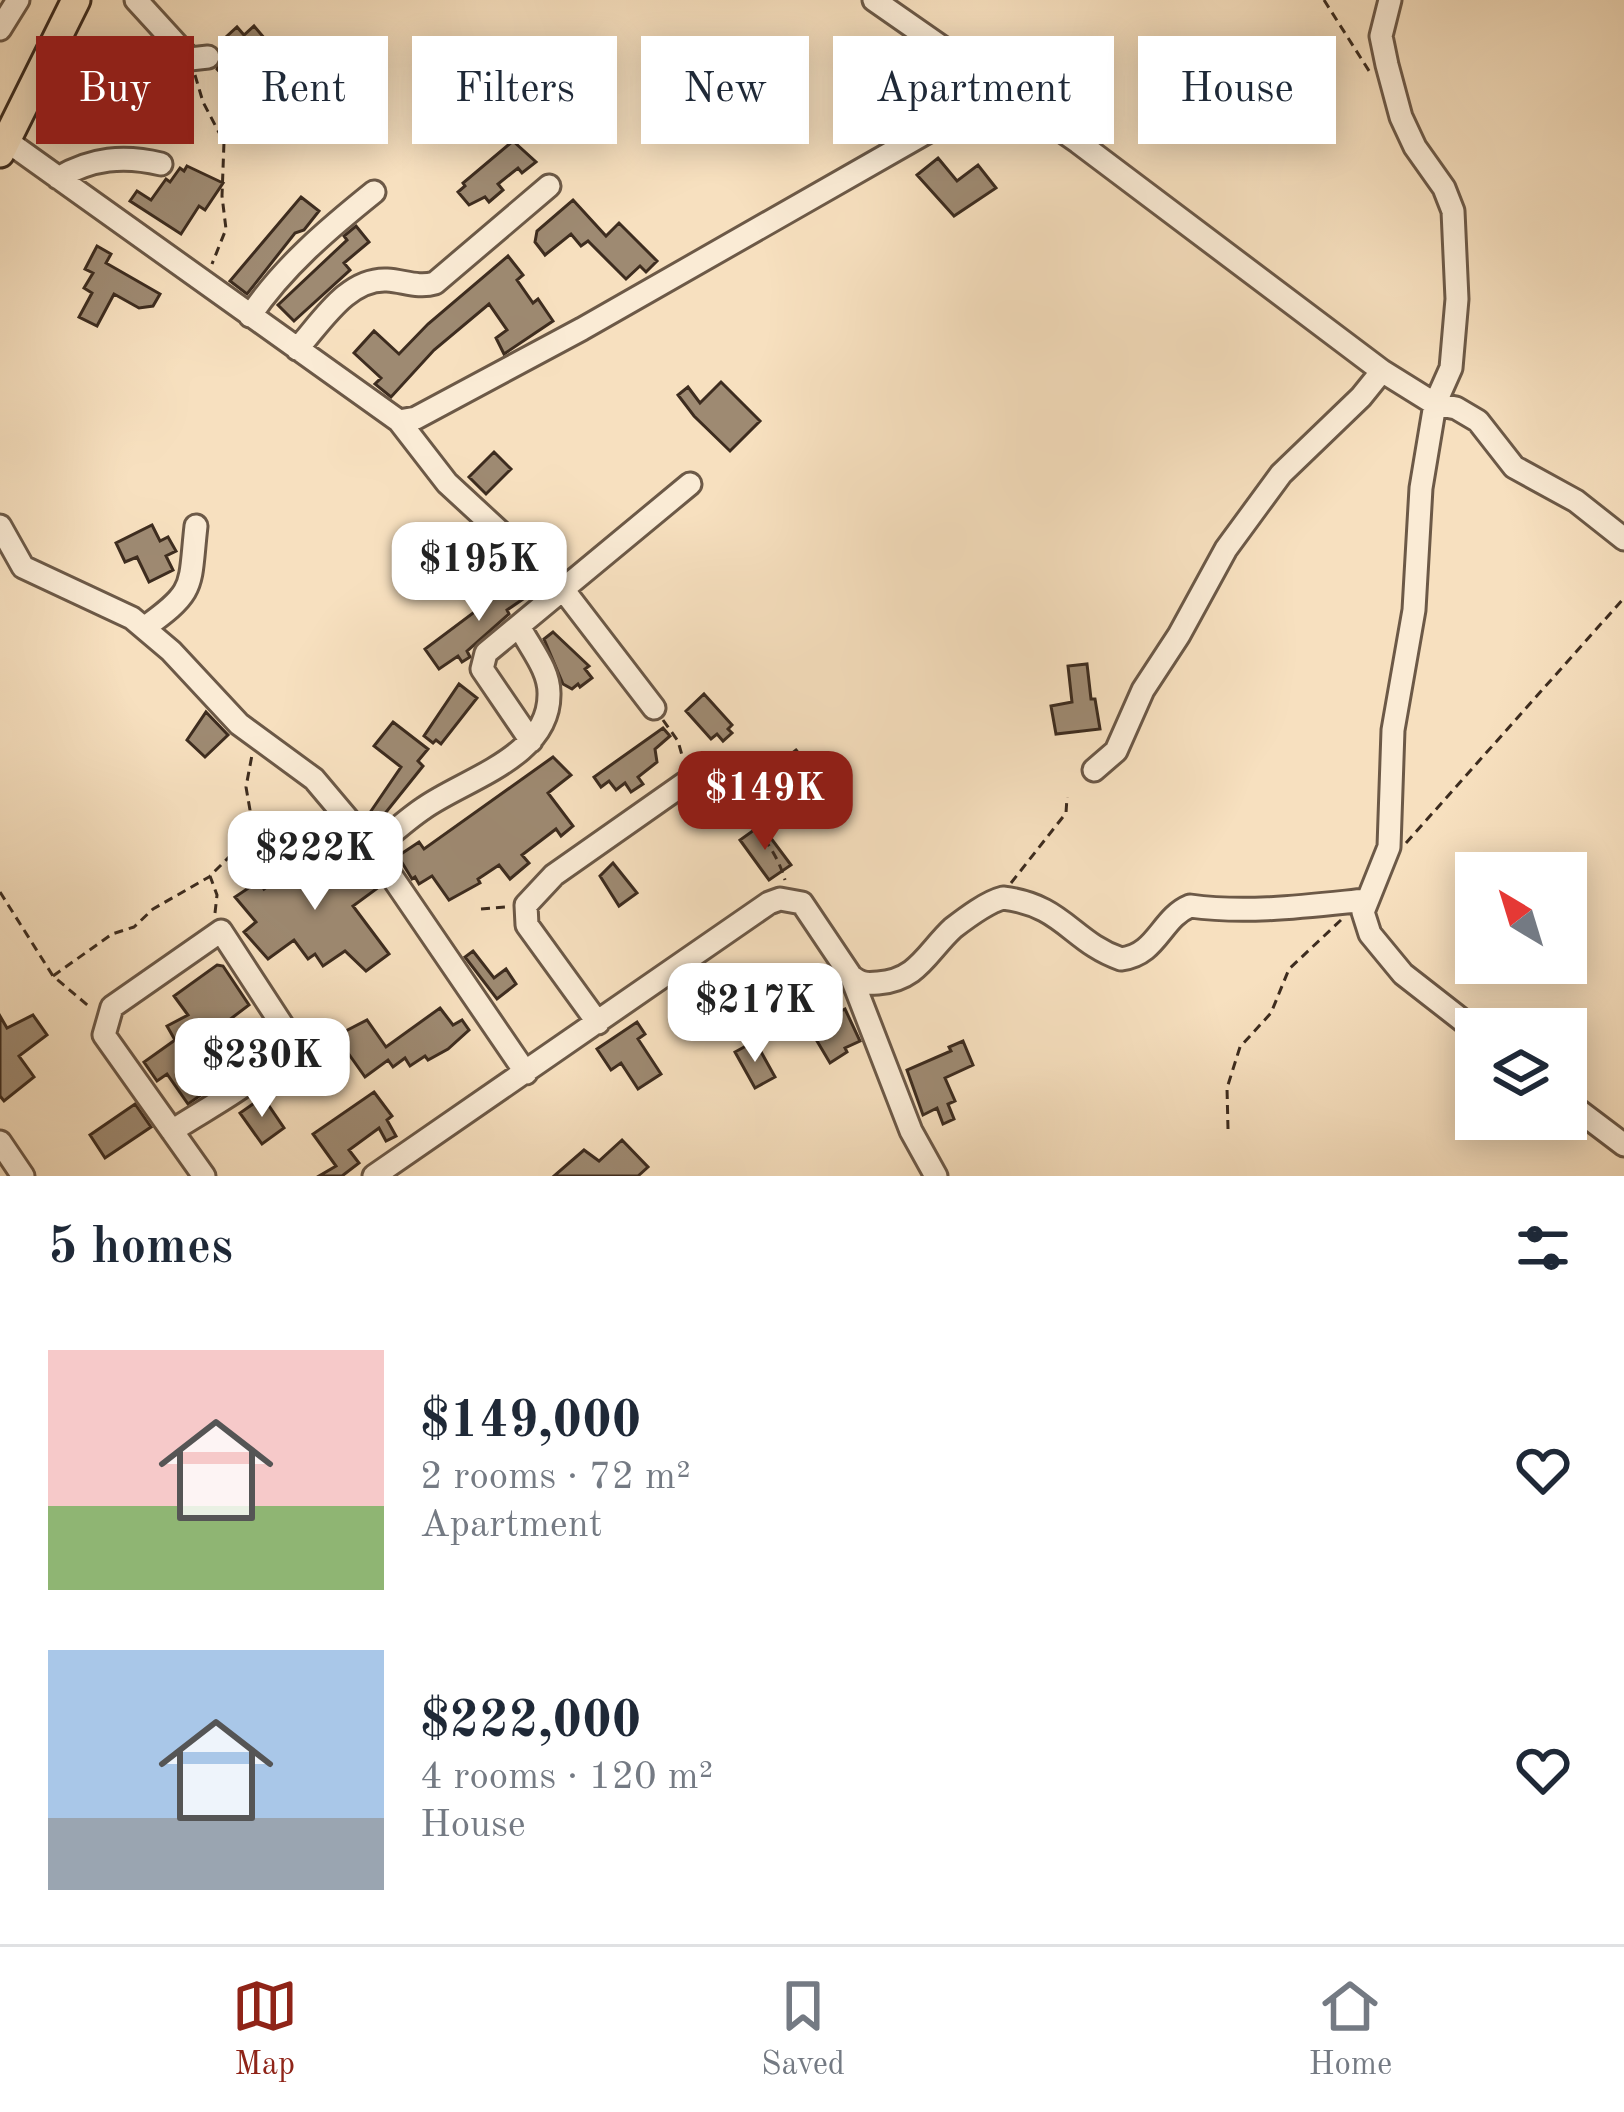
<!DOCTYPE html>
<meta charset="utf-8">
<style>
body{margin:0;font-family:"Old Standard TT",serif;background:#f2f2f3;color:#1f2937;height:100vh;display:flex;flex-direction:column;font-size:45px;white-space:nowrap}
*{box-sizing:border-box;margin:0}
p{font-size:39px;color:#747a83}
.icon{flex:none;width:66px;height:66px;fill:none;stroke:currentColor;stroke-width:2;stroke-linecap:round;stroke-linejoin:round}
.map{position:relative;height:1176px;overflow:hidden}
.side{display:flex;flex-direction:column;background:#fff;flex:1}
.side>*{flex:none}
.banner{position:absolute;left:36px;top:36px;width:1554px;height:108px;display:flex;gap:24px}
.needle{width:78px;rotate:322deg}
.buttons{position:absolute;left:1455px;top:852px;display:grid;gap:24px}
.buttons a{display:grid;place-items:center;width:132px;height:132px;border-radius:0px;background:#fff;box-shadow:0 6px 30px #0003;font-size:60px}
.price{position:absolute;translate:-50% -102px;padding:0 27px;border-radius:24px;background:#fff;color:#222;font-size:39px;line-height:78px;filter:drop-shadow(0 3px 6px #0008)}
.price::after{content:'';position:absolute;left:50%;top:72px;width:36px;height:27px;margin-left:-18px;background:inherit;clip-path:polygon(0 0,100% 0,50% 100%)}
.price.on{background:#8f2418;color:#fff}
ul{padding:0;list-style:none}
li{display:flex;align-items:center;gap:36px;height:300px;padding:0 48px}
li span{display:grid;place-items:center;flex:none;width:336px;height:240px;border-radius:0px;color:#555}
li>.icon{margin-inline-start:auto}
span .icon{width:144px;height:144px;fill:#fffc;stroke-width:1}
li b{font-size:51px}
h2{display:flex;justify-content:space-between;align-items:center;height:144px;padding:0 48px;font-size:51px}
.tag{padding:0 42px;border-radius:0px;background:#fff;box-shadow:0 6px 30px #0003;font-size:42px;line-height:108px}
.tag.on{background:#8f2418;color:#fff}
.tab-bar{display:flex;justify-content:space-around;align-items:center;height:168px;border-top:3px solid #e0e1e3;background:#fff;font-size:33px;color:#747a83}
.tab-bar a{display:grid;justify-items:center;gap:6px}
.tab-bar .on{color:#8f2418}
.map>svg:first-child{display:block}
.building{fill:#9e8a72;stroke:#3d2c1f;stroke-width:3}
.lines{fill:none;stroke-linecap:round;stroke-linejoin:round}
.minor-casing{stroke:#6c5947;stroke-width:27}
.major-casing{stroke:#3d2c1f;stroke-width:33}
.path{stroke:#3d2c1f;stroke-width:3;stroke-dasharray:9 6;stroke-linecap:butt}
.minor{stroke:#faebd5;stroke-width:21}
.major{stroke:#f7e0bf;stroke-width:27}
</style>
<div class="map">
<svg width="1624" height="1176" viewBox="0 0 1624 1176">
<rect width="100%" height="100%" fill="#f7e0bf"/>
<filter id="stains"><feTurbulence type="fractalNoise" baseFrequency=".00167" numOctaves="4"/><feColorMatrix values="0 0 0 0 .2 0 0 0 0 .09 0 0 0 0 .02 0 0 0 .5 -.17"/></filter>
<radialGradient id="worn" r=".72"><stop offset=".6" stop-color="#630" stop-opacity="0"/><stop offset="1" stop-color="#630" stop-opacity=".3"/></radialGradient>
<path class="building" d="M254,26L271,46L264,52L267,56L233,86L217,69L222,54L233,44L226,37L237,27L244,35Z
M513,141L536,162L522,173L518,168L498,184L503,190L489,202L485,197L469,205L458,192L465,186L463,183Z
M938,158L957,181L978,165L996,188L954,216L917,175Z
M187,166L223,183L205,210L199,206L181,234L130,201L137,191L151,200L166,179L170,182L180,168L184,171Z
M301,197L319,211L304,230L295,233L247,294L230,281Z
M573,200L606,236L619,223L657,261L646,272L640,266L626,279L588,241L581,246L571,234L545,255L535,242L537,231Z
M356,226L369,242L344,263L350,270L294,321L278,305L347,240L344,236Z
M97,246L111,254L106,263L160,294L153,306L139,308L114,294L97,326L79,317L92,293L84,288L93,273L85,269Z
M508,256L523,275L517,280L533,303L538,299L553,321L504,354L496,338L507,330L489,304L434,350L391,397L375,384L381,378L354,353L374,331L399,354L428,324Z
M721,382L760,421L730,451L694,416L678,395L688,387L700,403Z
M494,452L511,469L486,494L469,477Z
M152,525L160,541L168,537L176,551L166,556L173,570L149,582L137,557L125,562L116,543Z
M524,575L539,588L507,610L509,614L467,651L470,657L462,662L458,656L439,669L425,649Z
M553,632L589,666L585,669L592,678L580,687L578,684L572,689L563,684L544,639Z
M1087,664L1091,699H1095L1100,729L1056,734L1051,706L1072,702L1068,666Z
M459,684L477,698L441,744L436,740L433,743L424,736Z
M704,694L732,725L728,729L732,733L723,741L717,734L711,739L686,711Z
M206,712L228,735L205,757L187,740Z
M393,722L428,749L418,761L423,766L379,821L369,814L401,767L374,746Z
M663,728L670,736L655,749L657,762L638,777L643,784L631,792L625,783L616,790L609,781L601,787L594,777Z
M796,750L817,776L821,773L831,785L797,812L764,775Z
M553,757L571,775L548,793L573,826L561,836L556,829L522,855L529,863L510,879L499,865L478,879L480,883L449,900L432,876L419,884L415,877L412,879L398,856L419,842L424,849Z
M761,825L791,865L769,880L740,840Z
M311,854L328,877L357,857L379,887L353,906L389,954L366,971L345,951L323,966L315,954L308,959L294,940L268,959L244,932L256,922L235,897L259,881L264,889Z
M613,863L637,893L619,906L600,876Z
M473,951L494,978L506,969L516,984L497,999L465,957Z
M217,965L223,966L249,1005L204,1039L200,1045L224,1079L188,1104L167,1074L157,1081L144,1062L175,1040L167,1026L188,1015L174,996Z
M835,999L841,1011L845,1009L860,1041L845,1048L847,1052L830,1063L817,1041L822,1038L809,1013Z
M440,1008L453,1025L462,1020L469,1030L448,1049L428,1060L425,1056L410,1066L405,1058L393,1067L388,1060L365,1077L336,1036L367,1020L386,1047Z
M33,1015L47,1035L19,1056L34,1077L4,1101L0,1096V1016L7,1028Z
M637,1022L645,1034L638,1039L661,1074L638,1089L621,1063L611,1070L597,1049Z
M755,1041L775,1077L755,1088L735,1052Z
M963,1041L973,1065L945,1078L955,1101L948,1104L954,1119L943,1124L937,1108L923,1115L907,1070L951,1051L949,1047Z
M374,1092L392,1116L387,1120L396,1136L386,1141L379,1128L349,1150L359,1163L342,1176H319L336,1166L313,1134Z
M263,1097L284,1128L262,1144L240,1113Z
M135,1104L151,1127L105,1158L90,1135Z
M622,1140L648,1167L638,1176H554L584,1150L599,1161Z"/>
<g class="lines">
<g class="minor-casing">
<path id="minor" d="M136,0L190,59L208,57
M874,0L1078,142L1382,371L1435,404L1456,408L1478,421L1514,467L1576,501L1624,539
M1390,0L1381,36L1387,65L1401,117L1415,147L1444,188L1453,211L1457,299L1451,368L1435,404L1421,488L1414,610L1393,730L1389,847L1363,912L1370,934L1403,974L1476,1031
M0,29L18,0
M7,141L399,421L447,483L565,592L654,708
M58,178C92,158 124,155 161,164
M250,316C283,267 328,229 374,192
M297,349C321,323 347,278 387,280C404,281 418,288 435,283L549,186
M399,421L416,418L582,329L929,131L979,74
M0,526L23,567L132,618L171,651L239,724L314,779L373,849L526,1073
M144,628C197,590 189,588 196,526
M531,741L482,669L486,653L690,484
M1094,770L1116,751L1143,690L1179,635L1226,549L1281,474L1361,397L1382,371
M373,849C390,835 406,820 424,808C465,779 549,757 549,695C550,671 531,649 520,628
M851,976L911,1131L936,1176
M598,1023L527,925L526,905L554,875L695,776
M1566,1101L1624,1145
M172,1131C216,1102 260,1083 292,1040L221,931L112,1007L104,1035L204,1176
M0,1142L23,1176
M374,1176L769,903L780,899L802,903L851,976C861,984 866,984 878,983C918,980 927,952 953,928C966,918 987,902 1003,898C1063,905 1072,942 1121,959C1157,955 1161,918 1190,906C1248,914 1307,906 1366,900"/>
</g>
<g class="major-casing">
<path id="major" d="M0,153L76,0"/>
</g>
<path class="path" d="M1324,0L1371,74
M195,75L203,102L224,142L222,196L226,229L212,264
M663,720L678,741L683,759
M710,787C743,814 773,839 785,880
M1406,843L1624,598
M1011,883L1066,813L1067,797
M0,892L53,976L91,1008
M481,909L506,907
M215,913L217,895L210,876L248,838L250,810L246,787L252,755
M53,976L112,934L134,927L153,909L209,877
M1228,1129L1227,1088L1240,1047L1271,1013L1289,969L1341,920"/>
<use href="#minor" class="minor"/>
<use href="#major" class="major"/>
</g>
<rect width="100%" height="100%" filter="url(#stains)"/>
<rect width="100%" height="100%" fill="url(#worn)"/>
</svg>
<div class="buttons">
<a><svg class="needle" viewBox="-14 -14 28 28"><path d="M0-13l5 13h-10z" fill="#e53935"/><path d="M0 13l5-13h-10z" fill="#747a83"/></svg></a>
<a><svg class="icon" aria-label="layers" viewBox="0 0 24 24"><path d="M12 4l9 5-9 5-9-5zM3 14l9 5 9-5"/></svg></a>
</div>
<b class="price" style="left:479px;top:624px">$195K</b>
<b class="price on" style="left:765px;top:853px">$149K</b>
<b class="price" style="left:315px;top:913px">$222K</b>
<b class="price" style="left:755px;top:1065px">$217K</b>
<b class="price" style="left:262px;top:1120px">$230K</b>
<div class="banner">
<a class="tag on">Buy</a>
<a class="tag">Rent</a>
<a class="tag">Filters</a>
<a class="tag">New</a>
<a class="tag">Apartment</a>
<a class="tag">House</a>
</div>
</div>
<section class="side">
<h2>5 homes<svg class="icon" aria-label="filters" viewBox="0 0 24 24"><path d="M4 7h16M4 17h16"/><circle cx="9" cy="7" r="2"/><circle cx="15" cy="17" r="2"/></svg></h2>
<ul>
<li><span style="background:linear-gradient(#f6c9c9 65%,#8fb573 0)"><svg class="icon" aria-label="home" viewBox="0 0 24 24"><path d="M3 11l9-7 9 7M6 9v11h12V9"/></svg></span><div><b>$149,000</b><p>2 rooms · 72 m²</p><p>Apartment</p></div><svg class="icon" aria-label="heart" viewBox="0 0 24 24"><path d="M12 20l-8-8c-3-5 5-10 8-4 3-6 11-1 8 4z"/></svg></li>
<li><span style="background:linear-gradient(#a9c7e8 70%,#9aa5b1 0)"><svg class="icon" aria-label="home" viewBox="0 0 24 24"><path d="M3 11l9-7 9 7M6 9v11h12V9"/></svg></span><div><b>$222,000</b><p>4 rooms · 120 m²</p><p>House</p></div><svg class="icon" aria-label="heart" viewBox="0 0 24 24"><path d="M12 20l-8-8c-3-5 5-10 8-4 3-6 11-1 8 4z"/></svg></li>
</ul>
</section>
<nav class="tab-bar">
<a class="on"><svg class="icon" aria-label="map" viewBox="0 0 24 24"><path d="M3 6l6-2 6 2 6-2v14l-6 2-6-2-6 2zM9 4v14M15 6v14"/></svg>Map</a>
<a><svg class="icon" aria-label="saved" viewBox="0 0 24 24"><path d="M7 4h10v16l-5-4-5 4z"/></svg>Saved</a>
<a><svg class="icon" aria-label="home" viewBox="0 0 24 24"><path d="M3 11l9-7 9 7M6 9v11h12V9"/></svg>Home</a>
</nav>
